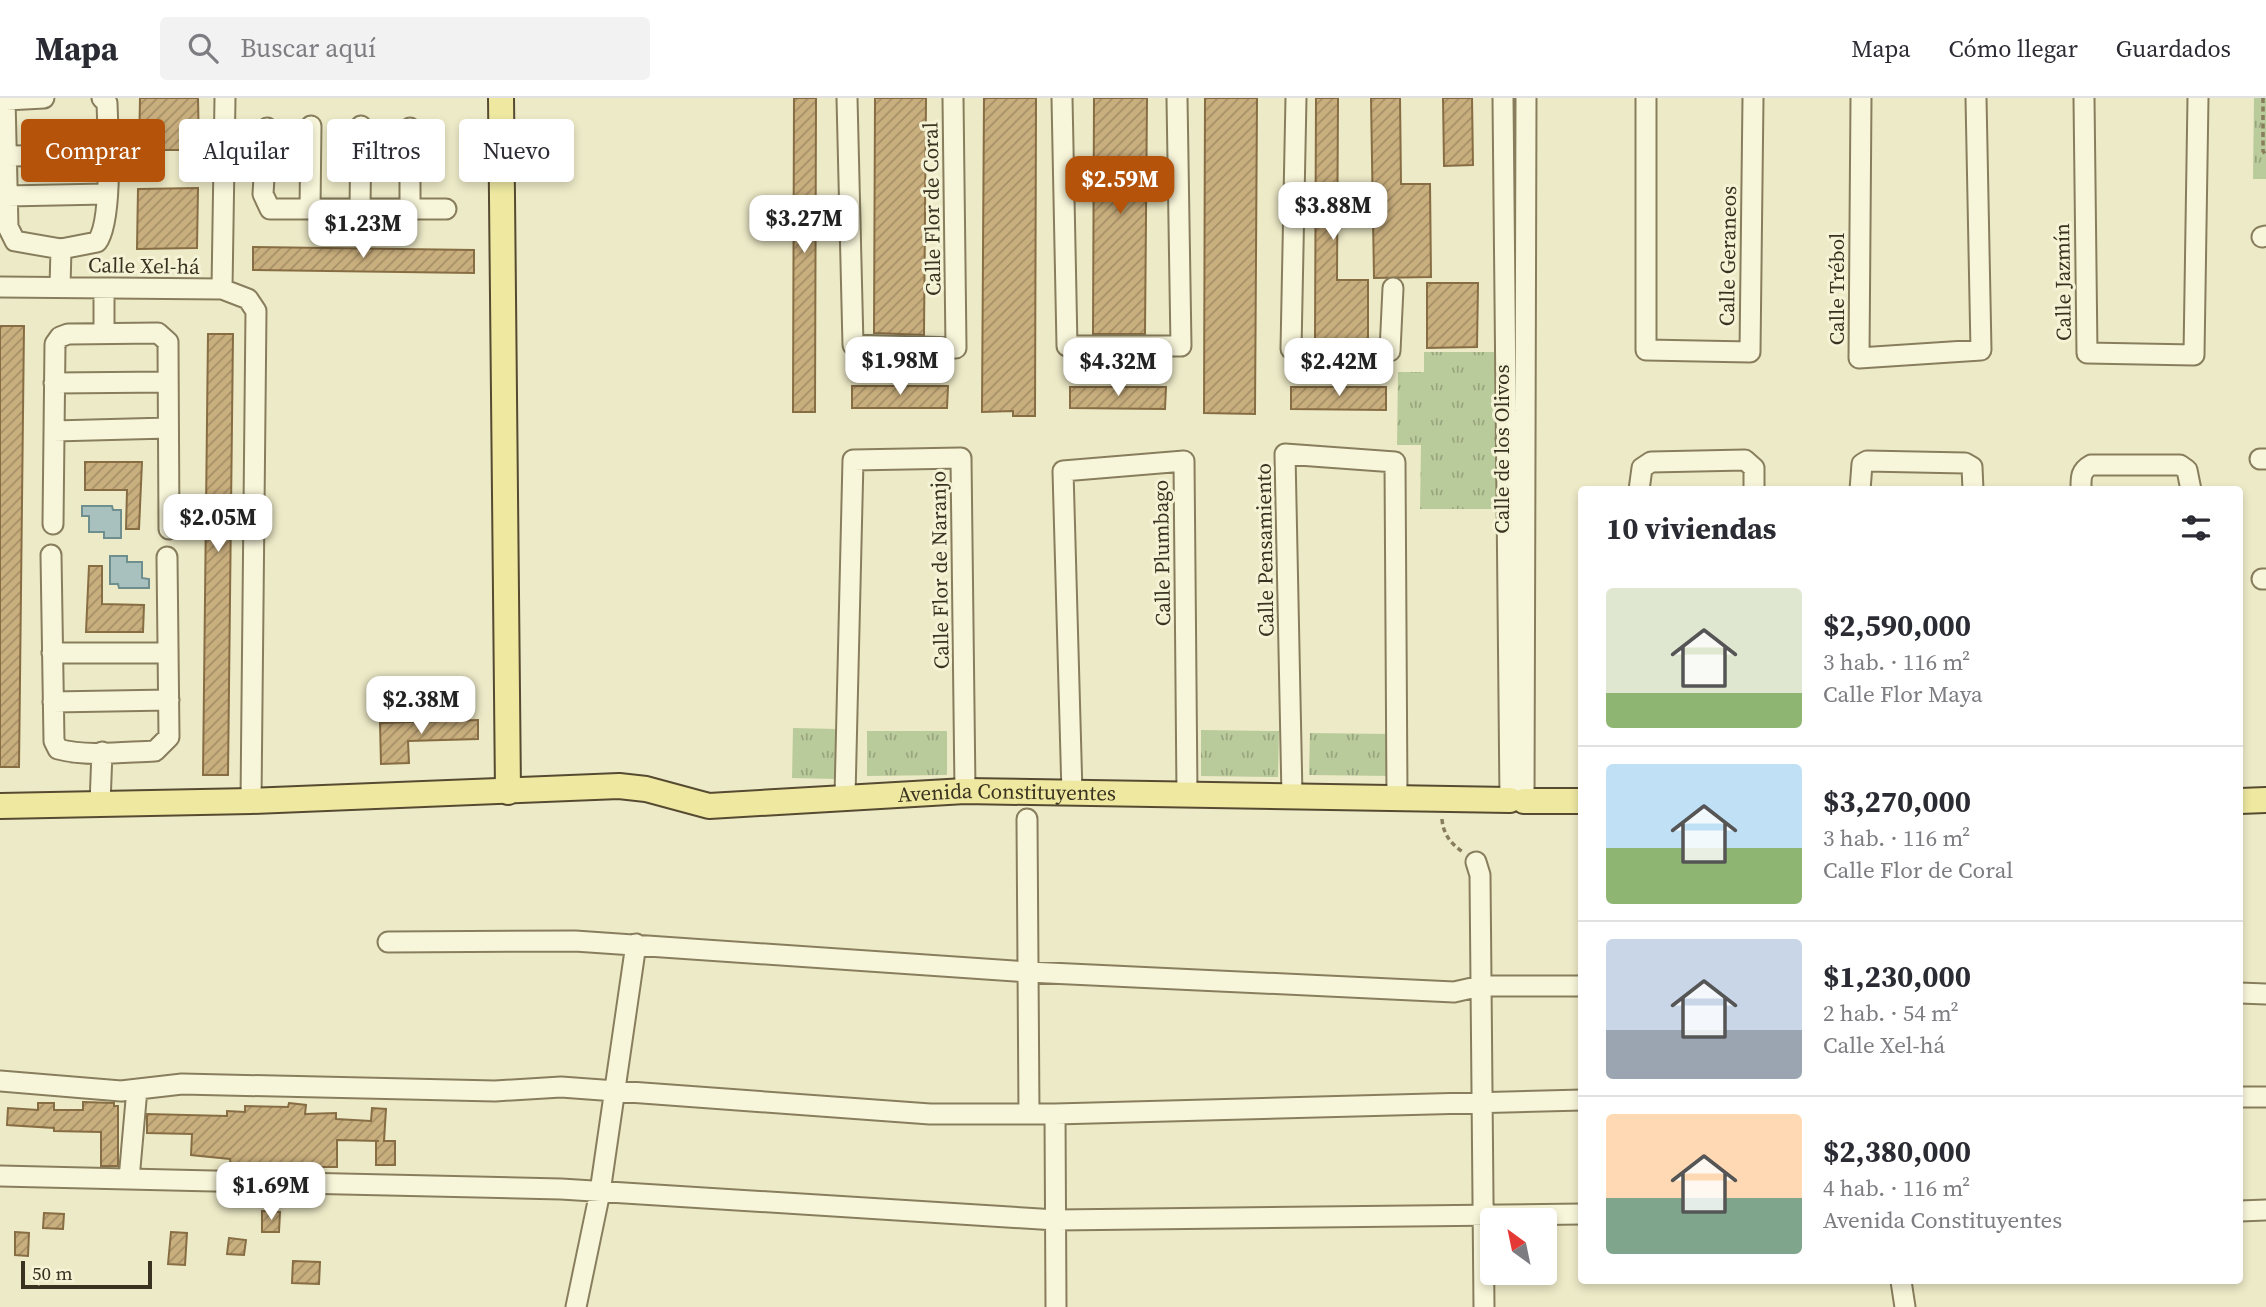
<!DOCTYPE html>
<html lang="es">
<meta charset="utf-8">
<style>
body{margin:0;font-family:"Source Serif 4",serif;background:#f2f2f3;color:#2b2b33;height:100vh;display:flex;flex-direction:column;font-size:26px;white-space:nowrap}
*{box-sizing:border-box;margin:0}
p{font-size:23px;color:#7c7c81}
.icon{flex:none;width:38px;height:38px;fill:none;stroke:currentColor;stroke-width:2;stroke-linecap:round;stroke-linejoin:round}
.map{position:relative;flex:1;overflow:hidden}
.sheet{position:absolute;left:1578px;top:388px;width:665px;height:798px;display:flex;flex-direction:column;background:#fff;border-radius:7px;box-shadow:0 4px 10px #0003}
.sheet>*{flex:none}
.guide{position:absolute;left:21px;top:21px;width:665px;height:63px;display:flex;gap:14px}
.needle{width:46px;rotate:327deg}
.controls{position:absolute;left:1480px;top:1110px;display:grid;gap:14px}
.controls a{display:grid;place-items:center;width:77px;height:77px;border-radius:7px;background:#fff;box-shadow:0 4px 10px #0003;font-size:35px}
.scale{position:absolute;left:21px;bottom:18px;width:131px;box-sizing:border-box;padding-left:7px;border:4px solid #393220;border-top:0;font-size:19px;line-height:24px;white-space:nowrap;color:#393220;-webkit-text-stroke:5px #f5f3d6;paint-order:stroke}
.price{position:absolute;translate:-50% -60px;padding:0 16px;border-radius:14px;background:#fff;color:#222;font-size:23px;line-height:46px;filter:drop-shadow(0 2px 4px #0008)}
.price::after{content:'';position:absolute;left:50%;top:42px;width:21px;height:16px;margin-left:-10px;background:inherit;clip-path:polygon(0 0,100% 0,50% 100%)}
.price.current{background:#b45309;color:#fff}
ul{padding:0;list-style:none}
li{display:flex;align-items:center;gap:21px;height:175px;padding:0 28px}
li+li{border-top:2px solid #e1e1e2}
li span{display:grid;place-items:center;flex:none;width:196px;height:140px;border-radius:7px;color:#555}
li>.icon{margin-inline-start:auto}
span .icon{width:84px;height:84px;fill:#fffc;stroke-width:1}
li b{font-size:30px}
h2{display:flex;justify-content:space-between;align-items:center;height:84px;padding:0 28px;font-size:30px}
.pill{padding:0 24px;border-radius:7px;background:#fff;box-shadow:0 4px 10px #0003;font-size:24px;line-height:63px}
.pill.current{background:#b45309;color:#fff}
header{display:flex;align-items:center;gap:42px;box-sizing:border-box;height:98px;padding:0 35px;background:#fff;border-bottom:2px solid #e1e1e2}
header strong{font-size:33px}
nav{display:flex;gap:38px;margin-inline-start:auto;font-size:24px}
.search{width:490px;height:63px;background:#f2f2f3;display:flex;align-items:center;gap:18px;box-sizing:border-box;padding:0 24px;border-radius:7px;color:#7c7c81;font-size:26px}
.map>svg:first-child{display:block}
.park{fill:url(#park-tufts)}
.water{fill:#a8c1bf;stroke:#6f8f8f;stroke-width:2}
.building{fill:url(#building-hatch);stroke:#876d43;stroke-width:2}
.lines{fill:none;stroke-linecap:round;stroke-linejoin:round}
.minor-casing{stroke:#887e5d;stroke-width:23}
.major-casing{stroke:#564b31;stroke-width:28}
.path{stroke:#887e5d;stroke-width:3.5;stroke-dasharray:5 3.5;stroke-linecap:butt}
.minor{stroke:#f8f6da;stroke-width:19}
.major{stroke:#eee8a1;stroke-width:24}
.labels{text-anchor:middle;stroke-width:6;stroke-linejoin:round;paint-order:stroke}
.street-label{font-size:21px;fill:#393220;stroke:#f5f3d6}
</style>
<header>
<strong>Mapa</strong>
<div class="search"><svg class="icon" aria-label="search" viewBox="0 0 24 24"><circle cx="10" cy="10" r="6"/><path d="M15 15l6 6"/></svg>Buscar aquí</div>
<nav><a>Mapa</a><a>Cómo llegar</a><a>Guardados</a></nav>
</header>
<div class="map">
<svg width="2266" height="1209" viewBox="0 0 2266 1209">
<defs>
<pattern id="park-tufts" width="24" height="20" patternUnits="userSpaceOnUse" patternTransform="scale(1.75)"><rect width="24" height="20" fill="#bacb9b"/><path d="M3 7l-1-3M5 7V3M7 7l1-3M15 17l-1-3M17 17v-4M19 17l1-3" fill="none" stroke="#98a57e"/></pattern>
<pattern id="building-hatch" width="6" height="6" patternUnits="userSpaceOnUse" patternTransform="scale(1.75)"><rect width="6" height="6" fill="#caaf7e"/><path d="M-1 1l2-2M0 6l6-6M5 7l2-2" fill="none" stroke="#a58f67"/></pattern>
</defs>
<rect width="100%" height="100%" fill="#edeac7"/>
<path class="park" d="M2254,0H2266V81H2253Z
M1424,254H1497V411H1420L1421,347H1397L1398,274H1424Z
M793,630L837,631L836,681L792,680Z
M1201,632L1279,633L1278,679L1201,678Z
M867,633H947V677L867,678Z
M1310,635L1390,636V678L1309,677Z"/>
<path class="water" d="M82,408H112L113,412H121V440H104V434H89V418H82Z
M110,458H127V464H142V480L149,481V490H119L118,486H110Z"/>
<path class="building" d="M140,0H198L199,52H139Z
M794,0H816L815,314H793Z
M875,0H926L924,237L874,235Z
M984,0H1036L1035,318H1013V313L982,314Z
M1094,0H1147L1145,236H1093Z
M1205,0H1257L1255,316L1204,315Z
M1316,0H1338L1337,182H1368V242L1315,241Z
M1371,0H1400L1401,86H1430L1431,179L1374,180Z
M1443,0H1472L1473,67L1444,68Z
M198,90L197,150L137,151L138,91Z
M253,149L474,152V175L253,172Z
M1427,185H1478L1477,249L1427,250Z
M0,228H24L19,669H0Z
M208,236H233L228,677H203Z
M852,288H948L947,310H852Z
M1070,289H1166L1165,311L1070,310Z
M1291,289H1386V312L1291,311Z
M85,364H142L139,431H126L127,392H85Z
M89,468H102V506L144,507L143,534H86Z
M478,622V641L408,643L409,665L381,666L380,625Z
M83,1004L114,1005V1008H118V1068H101V1034L54,1033V1030L7,1027L8,1010L38,1012V1005H54V1012H83Z
M289,1005L306,1007L305,1016L336,1015V1021L371,1023L372,1010L386,1011L384,1043H395V1067H376V1043H379L337,1042V1069H311V1073H296V1068L244,1066L231,1069L230,1061L191,1057L192,1036L147,1035V1016L227,1018V1013L245,1014V1008L288,1009Z
M262,1113L280,1114L279,1134H262Z
M44,1115L64,1116L63,1131L43,1130Z
M15,1134L29,1135L28,1158L15,1157Z
M171,1134L187,1135L185,1167L168,1166Z
M229,1140L246,1142L244,1157L227,1156Z
M293,1163L320,1164L319,1186L292,1185Z"/>
<g class="lines">
<g class="minor-casing">
<path id="minor" d="M5,0L8,129L15,143L61,151
M847,0L853,247L956,250L953,0
M1062,0L1067,248H1181L1177,0
M1296,0L1291,251L1339,256L1390,253L1393,190
M1503,0L1510,702L1524,703L1526,0
M1646,0V252L1750,254L1753,0
M1861,0L1859,260L1981,252L1976,0
M2084,0L2087,255L2194,257L2198,0
M6,2L44,0
M267,30L263,96L270,111H446
M6,58L109,57
M224,66L264,65
M7,98L105,96
M310,111L311,28
M360,111L361,28
M410,111V30
M2262,139L2266,138
M0,189L222,191L225,0
M60,189L61,151L97,144C113,123 108,35 107,5L102,0
M104,190V236
M222,191L248,201L256,213L251,703
M54,285L168,284
M54,333L168,330
M2260,361H2266
M1639,392L1642,370L1651,364L1745,362L1754,370V392
M1860,392L1862,366L1867,363L1965,365L1972,369L1973,392
M2081,392C2081,380 2080,373 2091,367H2180L2187,372L2191,392
M53,426L55,246L60,239L68,236L158,235L168,244L169,431
M51,457L54,643L58,651C88,659 124,654 155,653L169,639L167,459
M2262,481H2266
M52,555H168
M53,604L169,602
M1072,695L1063,373L1184,363L1187,697
M845,698L853,362L961,360L965,693
M1292,698L1285,356L1395,364L1397,699
M100,706L102,654
M1027,721L1029,1016
M1476,764L1480,777L1484,1209
M388,844L575,843L1028,874L1454,894L1481,888H1582
M2240,895L2266,896
M0,983L121,993L182,986L495,993L561,989L930,1016H1055L1582,1002
M2240,999H2266
M1055,1016L1056,1209
M0,1078L561,1091L1056,1122L1582,1116
M129,1081L137,991
M2240,1113L2266,1112
M1901,1183L1905,1209
M576,1209L600,1094L636,846"/>
</g>
<g class="major-casing">
<g id="major">
<path d="M501,0L508,694"/>
<path d="M1524,703H1582"/>
<path d="M2240,703L2266,702"/>
<path id="s1" d="M0,708L251,703L619,688L646,691L709,708L965,693L1510,702"/>
</g>
</g>
<path class="path" d="M2263,0V53L2266,57
M1442,721C1443,736 1451,746 1463,754"/>
<use href="#minor" class="minor"/>
<use href="#major" class="major"/>
</g>
<g class="labels">
<g class="street-label">
<text transform="translate(932 111) rotate(-91)" y="7">Calle Flor de Coral</text>
<text transform="translate(1728 158) rotate(-89)" y="7">Calle Geraneos</text>
<text transform="translate(144 168) rotate(1)" y="7">Calle Xel-há</text>
<text transform="translate(2063 184) rotate(-91)" y="7">Calle Jazmín</text>
<text transform="translate(1837 191) rotate(-90)" y="7">Calle Trébol</text>
<text transform="translate(1502 351) rotate(-90)" y="7">Calle de los Olivos</text>
<text transform="translate(1265 452) rotate(-91)" y="7">Calle Pensamiento</text>
<text transform="translate(1162 455) rotate(-91)" y="7">Calle Plumbago</text>
<text transform="translate(940 472) rotate(-91)" y="7">Calle Flor de Naranjo</text>
<text dy="7" stroke="none"><textPath href="#s1" startOffset="1010">Avenida Constituyentes</textPath></text>
</g>
</g>
</svg>
<div class="controls">
<a><svg class="needle" viewBox="-14 -14 28 28"><path d="M0-13l5 13h-10z" fill="#e53935"/><path d="M0 13l5-13h-10z" fill="#7c7c81"/></svg></a>
</div>
<div class="scale">50 m</div>
<b class="price current" style="left:1120px;top:118px">$2.59M</b>
<b class="price" style="left:1333px;top:144px">$3.88M</b>
<b class="price" style="left:804px;top:157px">$3.27M</b>
<b class="price" style="left:363px;top:162px">$1.23M</b>
<b class="price" style="left:900px;top:299px">$1.98M</b>
<b class="price" style="left:1118px;top:300px">$4.32M</b>
<b class="price" style="left:1339px;top:300px">$2.42M</b>
<b class="price" style="left:218px;top:456px">$2.05M</b>
<b class="price" style="left:421px;top:638px">$2.38M</b>
<b class="price" style="left:271px;top:1124px">$1.69M</b>
<div class="guide">
<a class="pill current">Comprar</a>
<a class="pill">Alquilar</a>
<a class="pill">Filtros</a>
<a class="pill">Nuevo</a>
</div>
<section class="sheet">
<h2>10 viviendas<svg class="icon" aria-label="filters" viewBox="0 0 24 24"><path d="M4 7h16M4 17h16"/><circle cx="9" cy="7" r="2"/><circle cx="15" cy="17" r="2"/></svg></h2>
<ul>
<li><span style="background:linear-gradient(#dfe7d0 75%,#8fb573 0)"><svg class="icon" aria-label="home" viewBox="0 0 24 24"><path d="M3 11l9-7 9 7M6 9v11h12V9"/></svg></span><div><b>$2,590,000</b><p>3 hab. · 116 m²</p><p>Calle Flor Maya</p></div></li>
<li><span style="background:linear-gradient(#bfe0f5 60%,#8fb573 0)"><svg class="icon" aria-label="home" viewBox="0 0 24 24"><path d="M3 11l9-7 9 7M6 9v11h12V9"/></svg></span><div><b>$3,270,000</b><p>3 hab. · 116 m²</p><p>Calle Flor de Coral</p></div></li>
<li><span style="background:linear-gradient(#c9d6e8 65%,#9aa5b1 0)"><svg class="icon" aria-label="home" viewBox="0 0 24 24"><path d="M3 11l9-7 9 7M6 9v11h12V9"/></svg></span><div><b>$1,230,000</b><p>2 hab. · 54 m²</p><p>Calle Xel-há</p></div></li>
<li><span style="background:linear-gradient(#ffd9b3 60%,#7fa58c 0)"><svg class="icon" aria-label="home" viewBox="0 0 24 24"><path d="M3 11l9-7 9 7M6 9v11h12V9"/></svg></span><div><b>$2,380,000</b><p>4 hab. · 116 m²</p><p>Avenida Constituyentes</p></div></li>
</ul>
</section>
</div>
